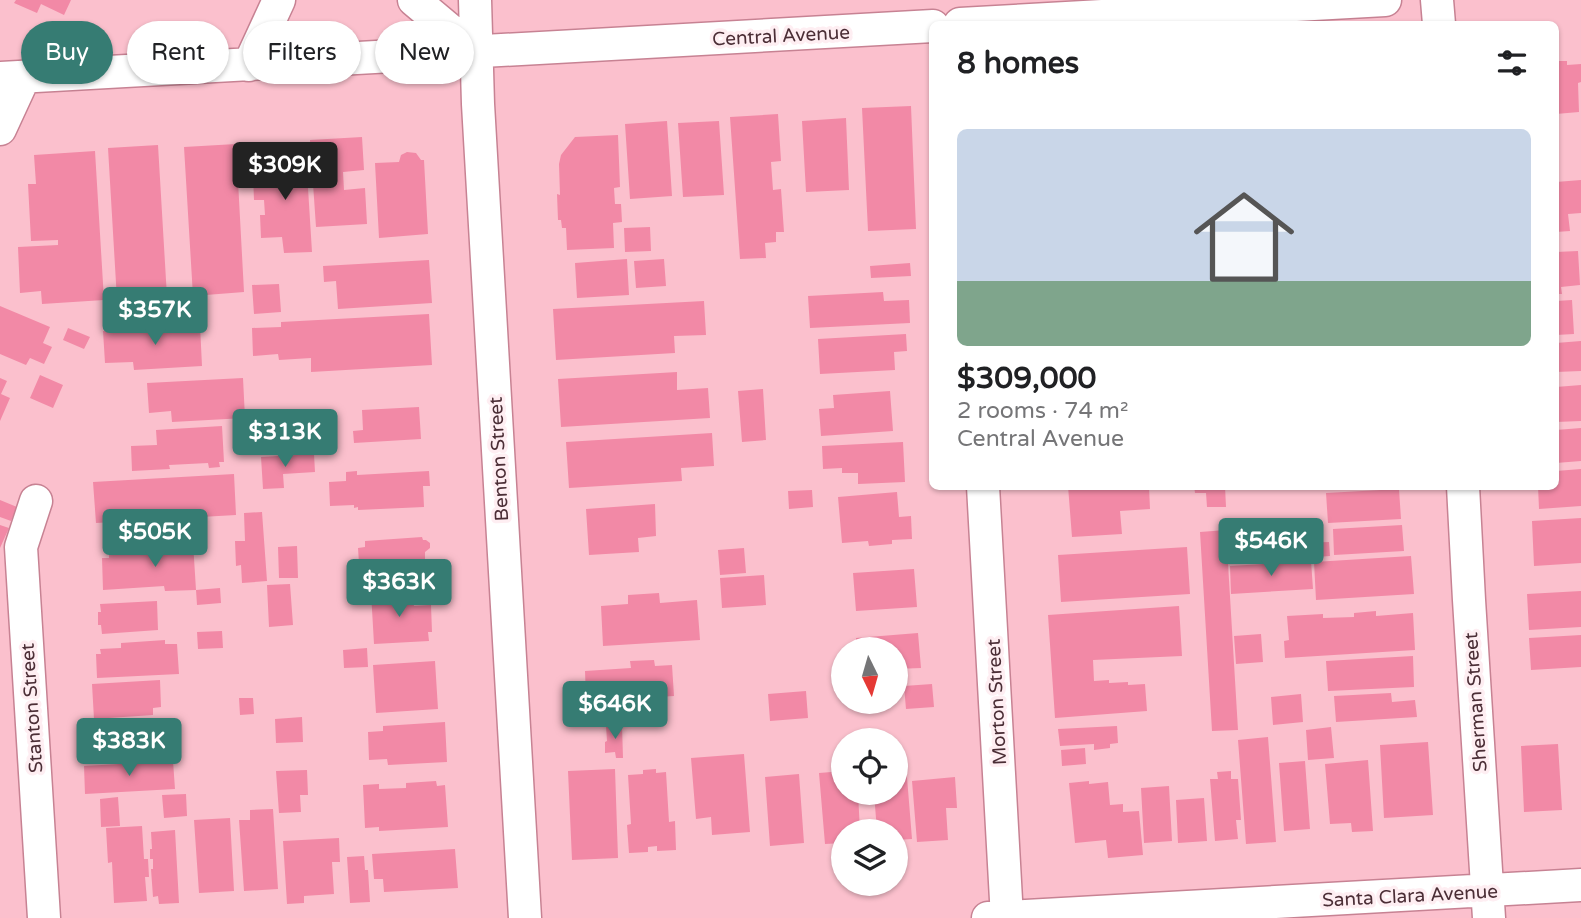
<!DOCTYPE html>
<meta charset="utf-8">
<style>
body{margin:0;font-family:"Varela Round",sans-serif;background:#f6f6f6;color:#202124;height:100vh;display:flex;flex-direction:column;font-size:26px;white-space:nowrap}
*{box-sizing:border-box;margin:0}
p{font-size:23px;color:#757577}
.icon{flex:none;width:38px;height:38px;fill:none;stroke:currentColor;stroke-width:2;stroke-linecap:round;stroke-linejoin:round}
.map{position:relative;flex:1;overflow:hidden}
.details{position:absolute;left:929px;top:21px;width:630px;height:469px;display:flex;flex-direction:column;background:#fff;border-radius:10px;box-shadow:0 2px 5px #0004}
.details>*{flex:none}
.hud{position:absolute;left:21px;top:21px;width:665px;height:63px;display:flex;gap:14px}
.needle{width:46px;rotate:175deg}
.fabs{position:absolute;left:831px;top:637px;display:grid;gap:14px}
.fabs a{display:grid;place-items:center;width:77px;height:77px;border-radius:50%;background:#fff;box-shadow:0 2px 5px #0004;font-size:35px}
.price{position:absolute;translate:-50% -60px;padding:0 16px;border-radius:7px;background:#367c73;color:#fff;font-size:23px;line-height:46px;filter:drop-shadow(0 2px 4px #0008)}
.price::after{content:'';position:absolute;left:50%;top:42px;width:21px;height:16px;margin-left:-10px;background:inherit;clip-path:polygon(0 0,100% 0,50% 100%)}
.price.on{background:#222;color:#fff}
ul{padding:0;list-style:none}
li{display:grid;align-content:center;gap:14px;height:371px;padding:0 28px}
li+li{border-top:2px solid #e0e0e0}
li span{display:grid;place-items:center;height:217px;border-radius:10px;color:#555}
li>.icon{margin-inline-start:auto}
span .icon{width:126px;height:126px;fill:#fffc;stroke-width:1}
li b{font-size:30px}
h2{display:flex;justify-content:space-between;align-items:center;height:84px;padding:0 28px;font-size:30px}
.tag{padding:0 24px;border-radius:32px;background:#fff;box-shadow:0 2px 5px #0004;font-size:24px;line-height:63px}
.tag.on{background:#367c73;color:#fff}
.map>svg:first-child{display:block}
.building{fill:#f289a6}
.lines{fill:none;stroke-linecap:round;stroke-linejoin:round}
.minor-casing{stroke:#c78293;stroke-width:35}
.minor{stroke:#fff;stroke-width:32}
.labels{text-anchor:middle;stroke-width:7;stroke-linejoin:round;paint-order:stroke}
.street-label{font-size:19px;fill:#4b2e36;stroke:#feeef2}
</style>
<div class="map">
<svg width="1581" height="918" viewBox="0 0 1581 918">
<rect width="100%" height="100%" fill="#fbc0cd"/>
<path class="building" d="M16,0H71L64,15L41,4L37,13L14,3Z
M1556,61H1567V65L1581,64V82L1578,83L1579,112L1556,114Z
M911,106L916,229L868,231L862,108Z
M778,114L781,161L771,162L773,190L781,189L784,232H776V242L765,243L766,258L740,259L730,117Z
M846,118L849,190L806,192L802,121Z
M667,121L672,196L630,199L625,124Z
M719,121L724,195L683,197L678,123Z
M618,135L620,187L614,188L615,204H621L622,222L613,223L614,248L567,250L566,228H562L561,220H558L557,194L560,195L559,164L561,155L575,137Z
M362,137L364,170L343,172L344,190L365,188L367,224L316,227L310,140Z
M236,144L244,292L193,296L184,147Z
M158,145L167,297L117,300L108,148Z
M95,151L104,300L42,304L41,291L20,293L18,247L58,245V240L31,241L28,184H36L34,155Z
M407,152L416,153L421,160H424L428,234L379,238L375,163L399,162L401,155Z
M306,156L312,252L284,253L282,237L261,238L260,215H265L264,200H254L253,175L263,174L262,159Z
M1581,180V213L1568,214L1570,231L1556,232V182Z
M650,227L651,251L625,252L624,228Z
M1578,251L1580,285L1561,287L1562,294H1556V252Z
M627,259L629,295L577,298L575,263Z
M664,259L666,286L636,288L634,261Z
M429,260L432,303L338,309L336,281L324,282L323,266Z
M910,263L911,276L871,278L870,266Z
M279,284L281,312L254,314L252,285Z
M883,292L884,301L909,300L910,323L810,328L808,296Z
M1572,300L1574,334L1556,335V301Z
M704,301L706,335L674,336L675,353L556,360L553,309Z
M0,306L50,327L43,343L52,347L44,364L30,358L26,365L0,354Z
M429,314L432,365L311,372V358L279,360L278,354L253,356L252,328L281,327V322Z
M200,325L202,366L134,370L133,362L105,363L103,331Z
M68,328L90,337L84,349L63,340Z
M906,334L907,351L894,352L895,370L820,374L818,339Z
M1581,341V371L1556,372V343Z
M677,372V390L708,388L710,418L561,427L558,379Z
M40,375L63,385L53,408L30,398Z
M0,378L7,381L1,394L10,398L0,421Z
M243,378L245,418L172,422L171,411L149,413L147,383Z
M1581,385V421L1556,422V387Z
M763,389L766,440L742,442L738,391Z
M890,391L893,431L821,436L819,409L834,408L833,395Z
M419,407L421,439L354,443L353,431L363,430L362,410Z
M222,426L224,462H219L220,467L209,468L208,463L169,465L170,469L132,471L131,446L157,445L156,430Z
M1581,428V461L1556,463V430Z
M712,433L714,466L681,468L682,481L569,488L566,442Z
M903,442L905,482L858,484V473H842V468L823,469L822,446Z
M314,454L315,472L283,474L284,488L263,489L261,457Z
M1581,469V506L1539,509L1538,486H1556V471Z
M357,471V475L429,471L430,486H423L424,507L358,510V507L354,508V505L330,506L329,482L346,481V472Z
M234,474L236,515L96,523L93,482Z
M1068,486H1149L1150,509L1120,511L1122,534L1072,537Z
M1194,486H1225L1226,507H1207L1206,493H1195Z
M1399,489L1401,519L1328,523L1326,493Z
M812,490L813,507L789,509L788,491Z
M897,492L899,517L911,516L912,539L892,540V544L869,546L868,541L842,543L838,497Z
M0,500L17,507L11,521L0,517Z
M655,504L656,536L638,538L639,552L589,555L586,509Z
M262,512L267,581L242,583L241,565L236,566L235,541H245L244,513Z
M1581,518V563L1534,566L1532,521Z
M0,525L9,528L0,548Z
M1402,525L1404,551L1334,555L1333,529Z
M1226,530L1238,730L1212,731L1200,532Z
M1258,530L1259,560L1231,562L1229,532Z
M422,537L423,540H426L430,543V548L425,552V560H433L434,574L352,578L351,563H359L358,548L365,547V541Z
M193,542L196,590L220,588L221,603L197,605L196,590L165,591L164,586L103,590L102,558H109V546Z
M1329,542L1330,556L1302,558L1301,543Z
M297,546L298,578H279L278,547Z
M1187,547L1190,594L1061,602L1058,555Z
M744,548L746,573L720,575L718,550Z
M1411,556L1414,594L1316,600L1314,562Z
M1311,561L1313,589L1231,594L1230,566Z
M914,569L917,607L856,611L853,573Z
M764,575L766,605L722,608L720,578Z
M290,584L293,625L269,627L267,585Z
M403,590L404,600L413,599L414,606L431,605L432,632H428L429,641L374,644L371,592Z
M1581,591V627L1529,630L1527,594Z
M659,593L660,603L697,600L700,640L603,646L601,606L628,604V595Z
M157,601L158,630L102,634L101,625H98V612H101L100,604Z
M1179,606L1182,656L1093,660L1094,681L1109,680V683L1128,682V685L1145,684L1147,711L1055,718L1048,615Z
M1376,611V616L1413,613L1415,650L1285,658L1284,641L1289,640L1287,616L1323,614V618L1354,617V613Z
M222,631L223,648L198,649L197,632Z
M918,633L921,668L896,669V649H856V638Z
M1261,634L1263,662L1236,664L1234,636Z
M1581,635V667L1531,670L1529,638Z
M165,640V644H177L179,674L97,678L96,654H101L100,649L121,648V643Z
M367,648L368,667L344,668L343,650Z
M1413,656L1414,687L1328,691L1326,661Z
M654,660L655,666L672,665L674,696L624,699V696L615,697V700L597,701V697L586,698L585,671L631,668L630,661Z
M435,661L438,709L376,713L373,665Z
M160,680L161,707L153,708V715L94,719L92,684Z
M932,684L934,707L906,709L904,686Z
M806,691L808,718L770,721L768,694Z
M1391,693L1392,702L1415,700L1417,717L1336,722L1334,696Z
M1301,694L1303,722L1273,725L1271,697Z
M239,698H253L254,714L240,715Z
M864,702H889V709L865,712Z
M302,717L303,742L276,743L275,719Z
M445,722L447,762L388,765L387,759L369,760L368,732L383,731V726Z
M128,725V730L158,728L160,756L89,762V757L81,758L80,743L87,742L86,728Z
M622,725L623,758H616L615,752L605,753V742L607,741L606,726Z
M1117,726L1118,743L1110,744V748L1094,750V744L1060,746L1058,729Z
M1331,727L1334,758L1308,760L1306,730Z
M1268,737L1276,842L1246,844L1238,740Z
M1428,742L1433,815L1384,818L1380,745Z
M1558,744L1562,810L1524,812L1521,746Z
M1085,748L1086,764L1062,766L1061,750Z
M744,754L750,832L712,835L711,817L696,819L691,758Z
M1368,760L1373,831L1352,832L1351,823L1330,824L1325,764Z
M173,761L175,789L85,794L84,766Z
M1305,761L1310,829L1284,831L1279,763Z
M906,765L912,839L896,840V831H877L874,793H896V766Z
M615,769L618,858L572,860L568,771Z
M656,769V773L666,772L669,822L675,821L676,850L657,851V846L648,847V852L629,853L627,825L631,824L628,775L643,774V770Z
M307,770L308,795H300L301,812L279,813L276,771Z
M844,771V793H858L860,831H844V843L825,844L819,773Z
M1231,771V779H1238L1241,820H1236L1238,839L1215,841L1210,779H1218L1217,772Z
M799,774L804,843L770,846L765,777Z
M955,777L957,808H946L948,840L917,842L912,781Z
M436,781L437,786L445,785L448,827L379,831V827L365,828L363,785L379,784V789L406,788V783Z
M1089,781V784L1108,782L1110,805L1123,804V812L1139,811L1143,855L1108,858L1106,840L1075,843L1069,783Z
M1169,786L1172,841L1144,843L1141,788Z
M186,794L187,816L164,818L162,795Z
M118,797L120,826L101,827L100,799Z
M1204,798L1207,841L1178,843L1176,800Z
M273,809L278,889L244,891L239,820H250V810Z
M230,818L234,891L199,893L194,820Z
M142,826L144,859H148L149,877H145L147,901L114,903L112,862L108,863L106,828Z
M175,830L179,903L159,904L158,896L153,897L151,869H153V859H150V849H152L151,832Z
M339,838L340,862H332L334,894L304,896V903L287,904L283,841Z
M455,849L458,888L384,892L383,879H374L372,854Z
M364,856L365,870H368L370,902L350,903L347,857Z"/>
<g class="lines">
<g class="minor-casing">
<path id="minor" d="M414,0L476,52
M475,0L478,104L525,918
M1437,0L1439,24
M960,24L1385,0
M249,65L279,0
M0,78L933,26
M0,129L24,77
M983,486L1007,918
M1463,486L1469,600L1489,918
M36,501L21,547L44,918
M988,918L1581,885"/>
</g>
<use href="#minor" class="minor"/>
</g>
<g class="labels">
<g class="street-label">
<text transform="translate(781 35) rotate(-3)" y="7">Central Avenue</text>
<text transform="translate(498 459) rotate(-93)" y="7">Benton Street</text>
<text transform="translate(996 702) rotate(-93)" y="7">Morton Street</text>
<text transform="translate(1475 702) rotate(-94)" y="7">Sherman Street</text>
<text transform="translate(31 708) rotate(-94)" y="7">Stanton Street</text>
<text transform="translate(1410 895) rotate(-3)" y="7">Santa Clara Avenue</text>
</g>
</g>
</svg>
<div class="fabs">
<a><svg class="needle" viewBox="-14 -14 28 28"><path d="M0-13l5 13h-10z" fill="#e53935"/><path d="M0 13l5-13h-10z" fill="#757577"/></svg></a>
<a><svg class="icon" aria-label="locate" viewBox="0 0 24 24"><circle cx="12" cy="12" r="6"/><path d="M12 2v4M12 18v4M2 12h4M18 12h4"/></svg></a>
<a><svg class="icon" aria-label="layers" viewBox="0 0 24 24"><path d="M12 4l9 5-9 5-9-5zM3 14l9 5 9-5"/></svg></a>
</div>
<b class="price on" style="left:285px;top:202px">$309K</b>
<b class="price" style="left:155px;top:347px">$357K</b>
<b class="price" style="left:285px;top:469px">$313K</b>
<b class="price" style="left:155px;top:569px">$505K</b>
<b class="price" style="left:1271px;top:578px">$546K</b>
<b class="price" style="left:399px;top:619px">$363K</b>
<b class="price" style="left:615px;top:741px">$646K</b>
<b class="price" style="left:129px;top:778px">$383K</b>
<div class="hud">
<a class="tag on">Buy</a>
<a class="tag">Rent</a>
<a class="tag">Filters</a>
<a class="tag">New</a>
</div>
<section class="details">
<h2>8 homes<svg class="icon" aria-label="filters" viewBox="0 0 24 24"><path d="M4 7h16M4 17h16"/><circle cx="9" cy="7" r="2"/><circle cx="15" cy="17" r="2"/></svg></h2>
<ul>
<li><span style="background:linear-gradient(#c9d6e8 70%,#7fa58c 0)"><svg class="icon" aria-label="home" viewBox="0 0 24 24"><path d="M3 11l9-7 9 7M6 9v11h12V9"/></svg></span><div><b>$309,000</b><p>2 rooms · 74 m²</p><p>Central Avenue</p></div></li>
</ul>
</section>
</div>
